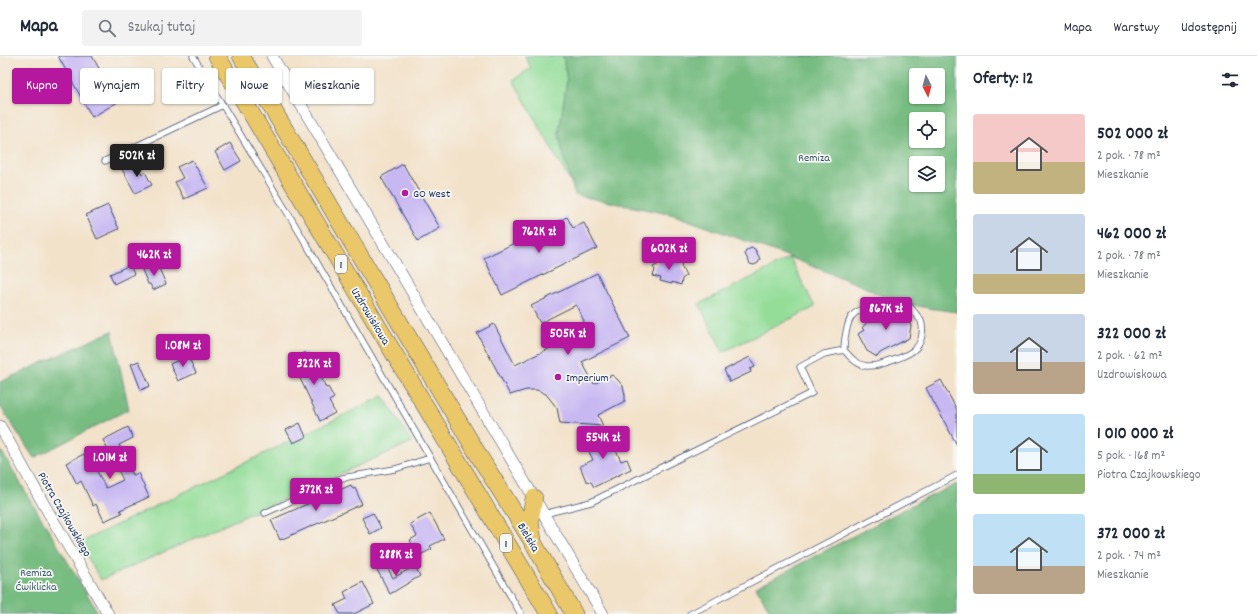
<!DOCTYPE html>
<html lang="pl">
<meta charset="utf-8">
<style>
body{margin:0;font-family:Dekko,sans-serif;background:#f2f2f3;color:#1f2937;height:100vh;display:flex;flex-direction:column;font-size:15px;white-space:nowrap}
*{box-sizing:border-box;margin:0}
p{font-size:13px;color:#747a83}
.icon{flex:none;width:22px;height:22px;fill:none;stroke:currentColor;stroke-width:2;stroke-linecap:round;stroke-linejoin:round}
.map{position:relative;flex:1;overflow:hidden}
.drawer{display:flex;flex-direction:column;background:#fff;width:300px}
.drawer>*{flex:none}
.banner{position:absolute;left:12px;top:12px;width:380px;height:36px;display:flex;gap:8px}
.needle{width:26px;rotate:174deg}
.tools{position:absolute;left:909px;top:12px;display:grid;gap:8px}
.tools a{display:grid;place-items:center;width:36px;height:36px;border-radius:4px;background:#fff;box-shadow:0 1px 3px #0004;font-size:20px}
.price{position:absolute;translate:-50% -34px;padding:0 9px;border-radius:4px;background:#b5179e;color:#fff;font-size:13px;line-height:26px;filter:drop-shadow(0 1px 2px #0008)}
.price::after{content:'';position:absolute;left:50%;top:24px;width:12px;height:9px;margin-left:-6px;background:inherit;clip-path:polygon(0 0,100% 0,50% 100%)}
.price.on{background:#222;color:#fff}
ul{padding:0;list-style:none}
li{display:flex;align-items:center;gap:12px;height:100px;padding:0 16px}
li span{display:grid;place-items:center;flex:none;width:112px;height:80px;border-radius:4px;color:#555}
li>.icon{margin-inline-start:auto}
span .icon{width:48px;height:48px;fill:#fffc;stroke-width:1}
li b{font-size:17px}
h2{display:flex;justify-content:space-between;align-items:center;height:48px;padding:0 16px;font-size:17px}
.tag{padding:0 14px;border-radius:4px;background:#fff;box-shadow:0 1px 3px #0004;font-size:14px;line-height:36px}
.tag.on{background:#b5179e;color:#fff}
header{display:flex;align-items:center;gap:24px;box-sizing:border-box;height:56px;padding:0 20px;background:#fff;border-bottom:1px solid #e0e1e3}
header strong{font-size:19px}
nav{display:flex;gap:22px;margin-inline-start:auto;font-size:14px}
.search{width:280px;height:36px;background:#f2f2f3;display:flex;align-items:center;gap:10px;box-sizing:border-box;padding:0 14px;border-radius:4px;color:#747a83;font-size:15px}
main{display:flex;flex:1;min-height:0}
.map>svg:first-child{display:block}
.green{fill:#94dd99;stroke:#58867c}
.forest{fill:#77bc81;stroke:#497670;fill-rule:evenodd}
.building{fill:#c8b8f2}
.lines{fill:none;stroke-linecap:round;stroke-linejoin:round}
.service-casing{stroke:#3b4a6e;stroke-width:7}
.minor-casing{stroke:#3b4a6e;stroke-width:12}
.primary-casing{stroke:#3b4a6e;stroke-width:18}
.service{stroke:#fff;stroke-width:5.5}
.minor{stroke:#fff;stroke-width:11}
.primary{stroke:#eac769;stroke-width:17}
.poi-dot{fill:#b5179e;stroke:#f6f6f2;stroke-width:1.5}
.labels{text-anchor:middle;stroke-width:3.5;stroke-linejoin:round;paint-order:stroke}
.shield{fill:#f6f6f2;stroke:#5d6b8a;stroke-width:1}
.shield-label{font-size:11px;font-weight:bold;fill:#1b2f5e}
.park-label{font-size:12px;fill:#395a6d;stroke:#f6f6f2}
.poi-label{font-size:12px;fill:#1b2f5e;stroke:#f6f6f2;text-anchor:start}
.street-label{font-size:12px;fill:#1b2f5e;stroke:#f6f6f2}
</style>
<header>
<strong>Mapa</strong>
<div class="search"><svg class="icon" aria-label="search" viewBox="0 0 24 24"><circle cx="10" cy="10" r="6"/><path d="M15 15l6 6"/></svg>Szukaj tutaj</div>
<nav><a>Mapa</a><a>Warstwy</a><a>Udostępnij</a></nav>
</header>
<main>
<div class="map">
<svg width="957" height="558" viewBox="0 0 957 558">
<rect width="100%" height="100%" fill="#f6f6f2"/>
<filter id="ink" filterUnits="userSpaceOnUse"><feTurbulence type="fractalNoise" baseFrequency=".025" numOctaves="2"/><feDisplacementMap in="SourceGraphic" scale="8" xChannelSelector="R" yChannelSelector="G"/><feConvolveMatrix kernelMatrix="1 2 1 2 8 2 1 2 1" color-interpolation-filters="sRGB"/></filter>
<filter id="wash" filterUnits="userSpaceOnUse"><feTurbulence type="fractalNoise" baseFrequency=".012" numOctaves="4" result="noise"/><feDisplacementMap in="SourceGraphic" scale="16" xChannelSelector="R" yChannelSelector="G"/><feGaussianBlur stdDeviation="0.9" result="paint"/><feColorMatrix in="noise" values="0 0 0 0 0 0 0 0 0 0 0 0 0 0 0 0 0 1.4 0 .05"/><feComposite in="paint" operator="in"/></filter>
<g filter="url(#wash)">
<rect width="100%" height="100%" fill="#f3e2ca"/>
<path class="green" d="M525,0H563L567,24L559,77L562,94L572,129L513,24L531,12Z
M790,202L815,251L723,296L699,248Z
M383,340L412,386L101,524L79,487Z"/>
<path class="forest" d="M563,0H957V256L928,252L890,244L862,230L784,199L674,159L575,139L562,94L559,77L567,24ZM916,19H938V41H916ZM916,63H938V85H916ZM916,107H938V129H916Z
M112,275L129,353L34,402L0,350V326Z
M0,393L99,558H0Z
M957,428V558H772L756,531L918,446Z"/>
<g id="blocks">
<path class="building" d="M58,0H92L118,46L92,61Z
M230,87L241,105L225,114L215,96Z
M192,104L208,132L184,143L175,126L183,122L177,111Z
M136,106L142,118L145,116L152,129L135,137L122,113Z
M403,108L440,172L418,185L381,121Z
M108,149L119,173L97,183L86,159Z
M567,161L573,172L584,167L597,192L502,239L484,202Z
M751,192L755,193L760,203L758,207L754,209L750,208L745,198L746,195Z
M660,200L682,206L681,210L686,220L682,223L681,229L672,226V228L660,225L661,222L653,220L655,214L653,211L657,209Z
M157,208L166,228L153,234L150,228H148L142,214Z
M130,209L134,218L114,228L110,218Z
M597,217L630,282L582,306L594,328L612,319L617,323L623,330L625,339V345L598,359L603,370L560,367L557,352L546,338L537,334H526L510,339L477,277L494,268L515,309L580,278L584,265L576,249L540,267L531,250Z
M889,250L902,251L911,270L909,282L880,297L877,301L867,295L858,278L864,274L862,272L867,266L884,259L883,252Z
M305,296L311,309L315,307L326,332L328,331L334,342L329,345L335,357L320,365L291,303Z
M188,300L196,317L178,325L170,308Z
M750,301L755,311L750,313L751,316L730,326L724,314Z
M139,305L150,330L141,334L131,308Z
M941,324L957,354V389L926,332Z
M300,367L306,381L293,387L286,374Z
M128,371L133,382L119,389L133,419L138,417L149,441L120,454L122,457L104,465L96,448L93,450L81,425L77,428L66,407L84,398L90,409L93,408L106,432L123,424L103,384Z
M605,372L621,405L627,403L631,413L594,431L591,426L586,425L580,410L593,404L583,383Z
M351,429L353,433L355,432L362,448L280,484L271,464Z
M373,457L381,472L370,478L362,462Z
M430,457L444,483L430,490L432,493L418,500L410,484L417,480L410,468Z
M384,505L393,522L415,510L420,520L390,538L375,510Z
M363,526L374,548L354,558H340L335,549L347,543L344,536Z"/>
</g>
</g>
<g filter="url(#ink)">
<use href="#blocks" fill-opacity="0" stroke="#3b4a6e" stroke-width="1"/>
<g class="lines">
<g class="service-casing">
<path id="service" d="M193,0L301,179L521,558
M105,105L223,49
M265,457L342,422L395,413L430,402
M544,458L591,446L812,337L800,311L824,298L844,294C850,301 856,308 866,310C878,311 909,300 916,292C922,286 924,273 921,265C920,263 917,260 916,258C914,256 912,252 910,251C898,241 879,246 866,252C861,254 856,255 853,259C847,264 844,286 844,294
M690,558L957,419"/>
</g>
<g class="minor-casing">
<path id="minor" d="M272,0L603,558
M0,370L43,447L108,558"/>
</g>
<g class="primary-casing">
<path id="primary" d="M217,0L549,558
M241,0L482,405L534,488L574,558
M533,484L530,464L534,442"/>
</g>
<use href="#service" class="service"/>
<use href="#minor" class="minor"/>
<use href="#primary" class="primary"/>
</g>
</g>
<g class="poi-dot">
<circle cx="405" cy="137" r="4"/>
<circle cx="558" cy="321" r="4"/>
</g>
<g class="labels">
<g class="shield">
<rect x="335" y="199" width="12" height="18" rx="3"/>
<rect x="500" y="478" width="12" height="18" rx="3"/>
</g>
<g class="shield-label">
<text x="341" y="212">1</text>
<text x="506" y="491">1</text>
</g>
<g class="park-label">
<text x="814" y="105">Remiza</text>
<text x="36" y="520">Remiza<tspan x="36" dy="14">Ćwiklicka</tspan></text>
</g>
<g class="poi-label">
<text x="413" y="141">GO West</text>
<text x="566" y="325">Imperium</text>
</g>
<g class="street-label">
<text transform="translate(371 260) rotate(59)" y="4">Uzdrowiskowa</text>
<text transform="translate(65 458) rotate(60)" y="4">Piotra Czajkowskiego</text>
<text transform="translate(529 481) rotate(59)" y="4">Bielska</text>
</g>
</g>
</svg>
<div class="tools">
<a><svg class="needle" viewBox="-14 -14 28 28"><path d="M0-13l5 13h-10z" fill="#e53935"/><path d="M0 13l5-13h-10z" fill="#747a83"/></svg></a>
<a><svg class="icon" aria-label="locate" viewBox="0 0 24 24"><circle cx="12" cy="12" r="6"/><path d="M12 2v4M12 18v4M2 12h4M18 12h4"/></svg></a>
<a><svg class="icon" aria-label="layers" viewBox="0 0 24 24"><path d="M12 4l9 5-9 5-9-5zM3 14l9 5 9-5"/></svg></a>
</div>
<b class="price on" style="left:137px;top:122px">502K zł</b>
<b class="price" style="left:539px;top:198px">762K zł</b>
<b class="price" style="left:669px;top:215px">602K zł</b>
<b class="price" style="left:154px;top:221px">462K zł</b>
<b class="price" style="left:886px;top:275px">867K zł</b>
<b class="price" style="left:568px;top:300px">505K zł</b>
<b class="price" style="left:183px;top:312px">1.08M zł</b>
<b class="price" style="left:314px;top:330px">322K zł</b>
<b class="price" style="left:603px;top:404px">554K zł</b>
<b class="price" style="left:110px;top:424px">1.01M zł</b>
<b class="price" style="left:316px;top:456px">372K zł</b>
<b class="price" style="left:396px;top:521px">288K zł</b>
<div class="banner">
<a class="tag on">Kupno</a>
<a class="tag">Wynajem</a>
<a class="tag">Filtry</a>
<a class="tag">Nowe</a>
<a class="tag">Mieszkanie</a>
</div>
</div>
<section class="drawer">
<h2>Oferty: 12<svg class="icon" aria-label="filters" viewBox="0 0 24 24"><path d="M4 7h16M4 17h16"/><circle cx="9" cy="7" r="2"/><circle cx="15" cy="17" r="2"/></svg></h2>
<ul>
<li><span style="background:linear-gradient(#f6c9c9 60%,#c2b280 0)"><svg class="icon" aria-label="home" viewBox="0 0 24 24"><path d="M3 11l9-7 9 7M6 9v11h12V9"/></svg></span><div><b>502 000 zł</b><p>2 pok. · 78 m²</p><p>Mieszkanie</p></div></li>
<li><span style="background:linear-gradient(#c9d6e8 75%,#c2b280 0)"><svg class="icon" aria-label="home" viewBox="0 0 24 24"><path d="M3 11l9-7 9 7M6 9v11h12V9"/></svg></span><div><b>462 000 zł</b><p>2 pok. · 78 m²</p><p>Mieszkanie</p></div></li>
<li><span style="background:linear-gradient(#c9d6e8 60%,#b9a48a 0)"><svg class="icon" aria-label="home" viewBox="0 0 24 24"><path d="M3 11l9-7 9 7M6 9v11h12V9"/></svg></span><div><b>322 000 zł</b><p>2 pok. · 62 m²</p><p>Uzdrowiskowa</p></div></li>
<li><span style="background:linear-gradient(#bfe0f5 75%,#8fb573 0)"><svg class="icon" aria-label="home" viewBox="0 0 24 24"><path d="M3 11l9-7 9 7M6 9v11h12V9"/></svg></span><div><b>1 010 000 zł</b><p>5 pok. · 168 m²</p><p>Piotra Czajkowskiego</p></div></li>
<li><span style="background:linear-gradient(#bfe0f5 65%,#b9a48a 0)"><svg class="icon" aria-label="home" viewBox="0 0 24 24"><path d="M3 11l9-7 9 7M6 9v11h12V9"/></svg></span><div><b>372 000 zł</b><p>2 pok. · 74 m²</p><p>Mieszkanie</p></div></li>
</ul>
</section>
</main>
